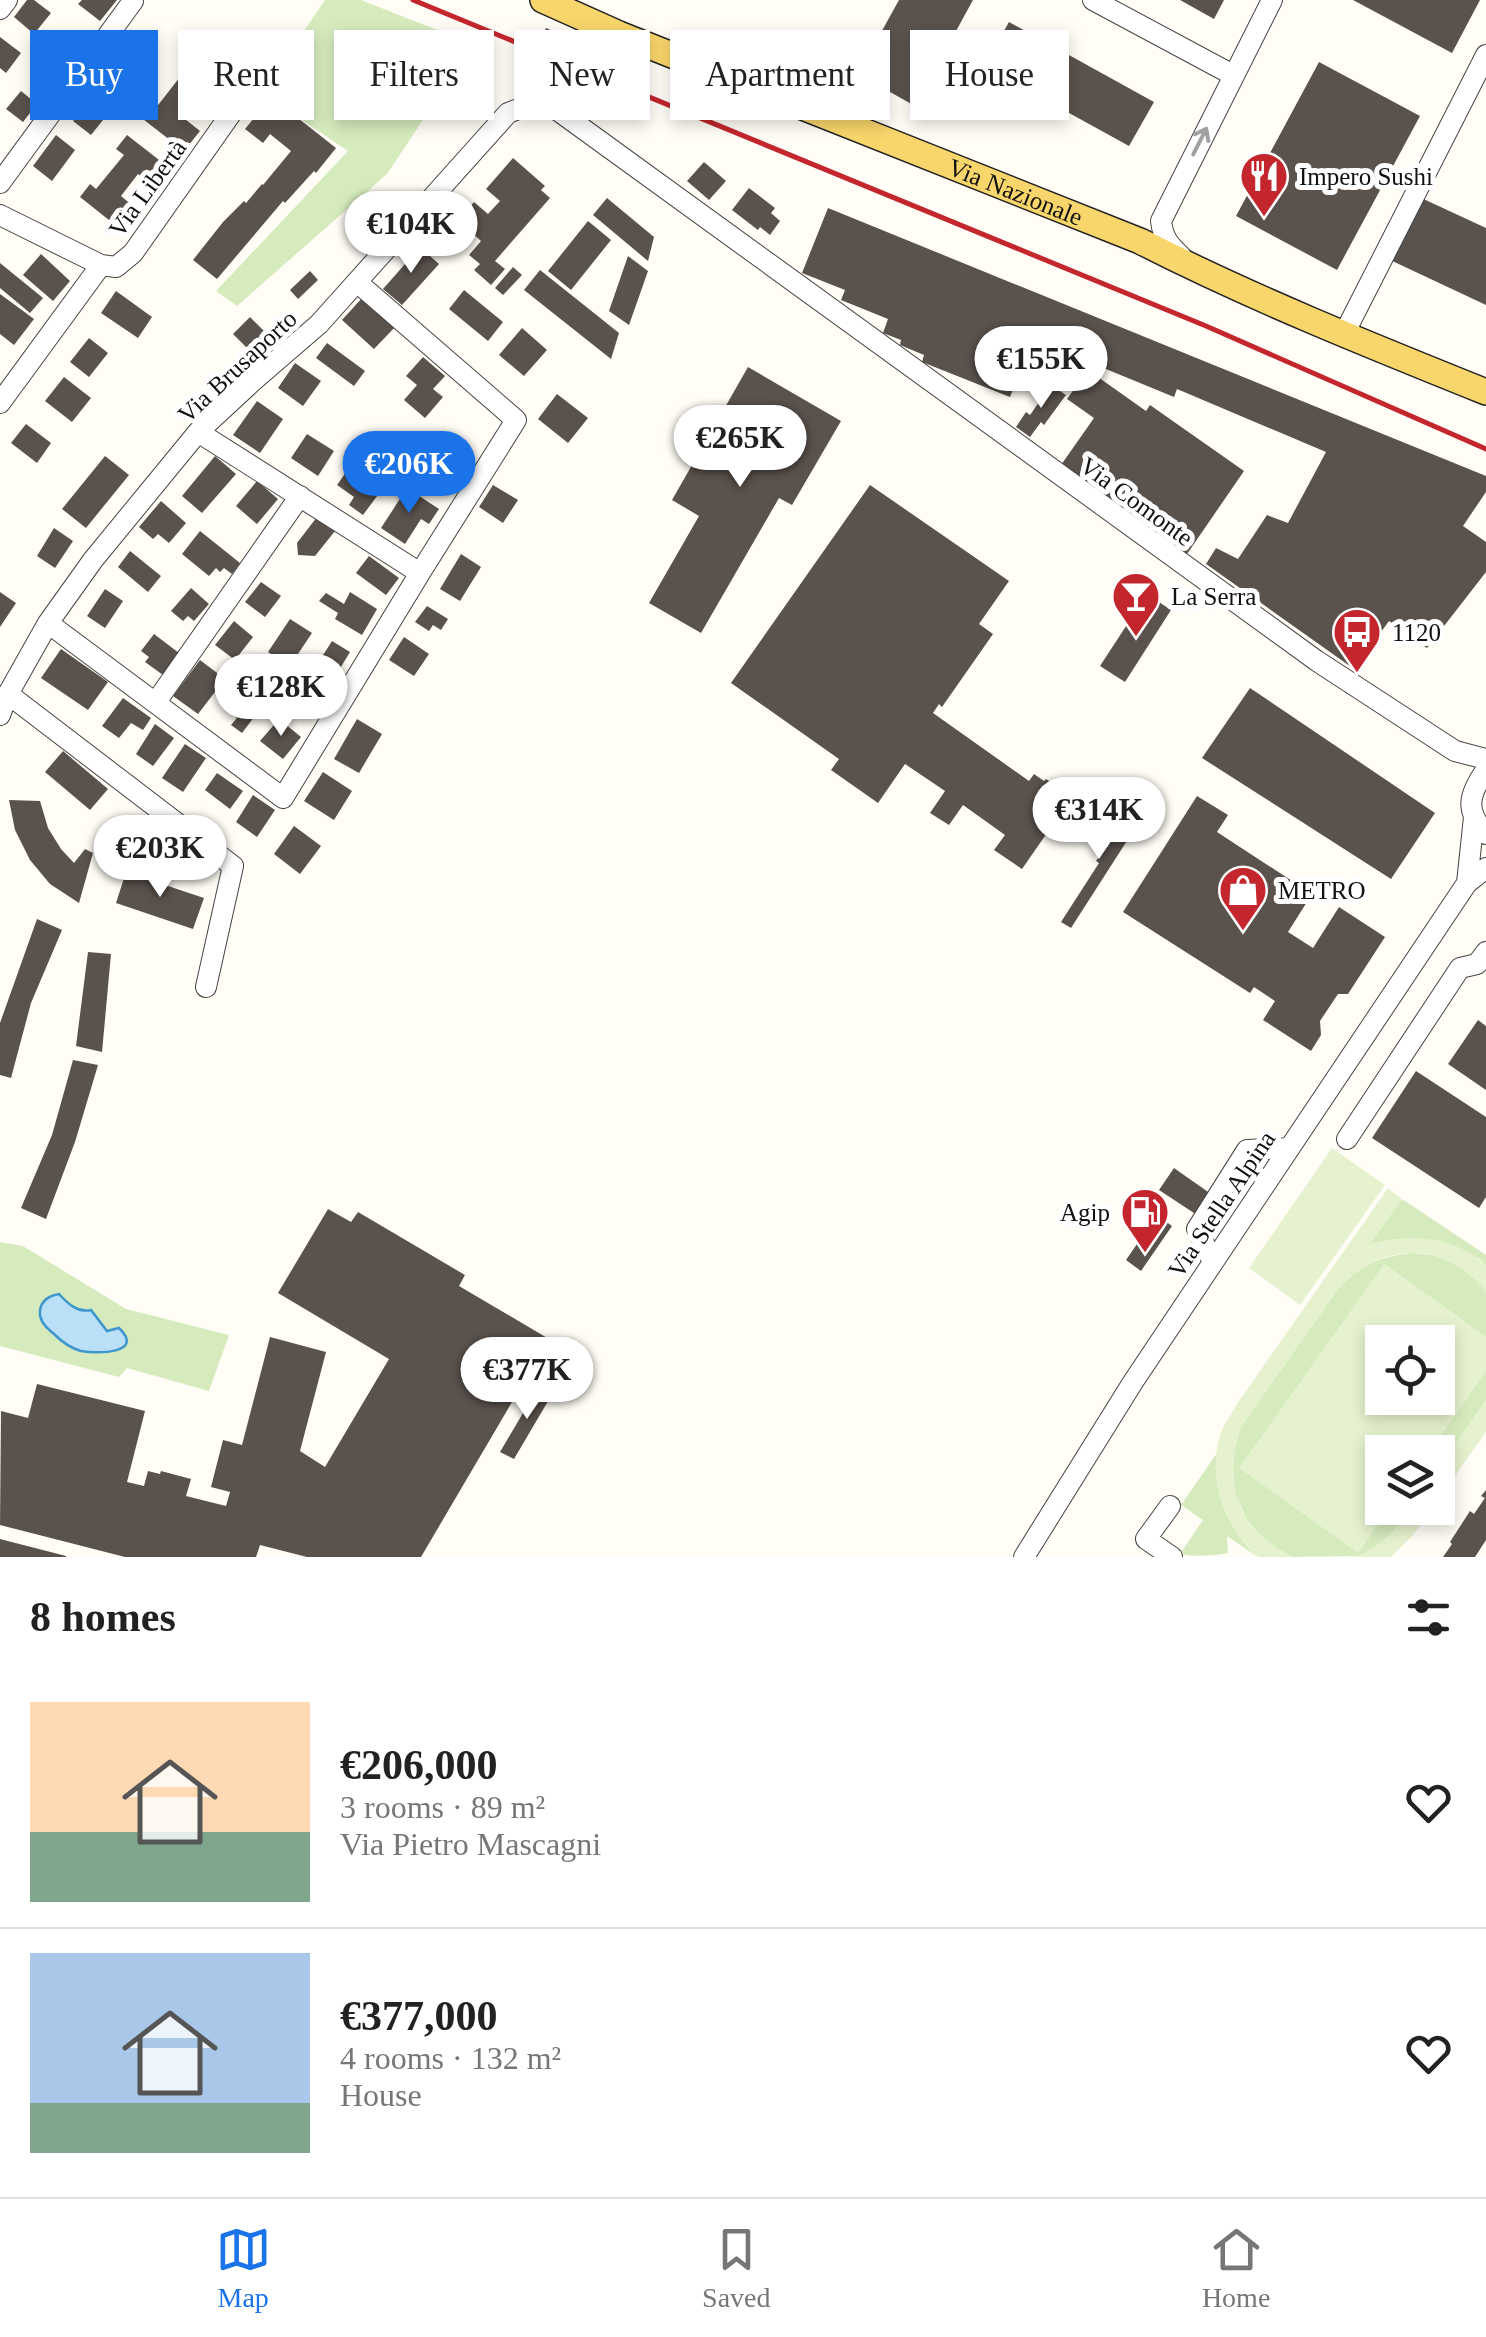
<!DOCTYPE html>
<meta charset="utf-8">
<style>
body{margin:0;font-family:"Times New Roman",serif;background:#f6f6f6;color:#222;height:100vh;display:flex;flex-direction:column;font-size:38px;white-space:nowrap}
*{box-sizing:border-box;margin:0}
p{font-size:32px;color:#767676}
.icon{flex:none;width:55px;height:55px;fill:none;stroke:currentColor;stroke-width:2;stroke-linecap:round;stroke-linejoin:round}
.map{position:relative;height:1557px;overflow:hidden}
.sheet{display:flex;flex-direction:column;background:#fff;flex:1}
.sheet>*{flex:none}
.top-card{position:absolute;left:30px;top:30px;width:1428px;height:90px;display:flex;gap:20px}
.controls{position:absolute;left:1365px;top:1325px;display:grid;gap:20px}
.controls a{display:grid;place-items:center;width:90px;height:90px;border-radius:0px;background:#fff;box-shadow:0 5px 15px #0003;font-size:50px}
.price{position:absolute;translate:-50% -85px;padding:0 22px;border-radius:35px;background:#fff;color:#222;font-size:32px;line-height:65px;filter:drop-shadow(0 2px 5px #0008)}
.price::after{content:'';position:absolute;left:50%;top:60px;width:30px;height:22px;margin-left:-15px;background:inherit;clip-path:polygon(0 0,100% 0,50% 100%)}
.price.selected{background:#1a73e8;color:#fff}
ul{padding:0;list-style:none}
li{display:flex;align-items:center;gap:30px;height:250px;padding:0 30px}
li+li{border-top:2px solid #e0e0e0}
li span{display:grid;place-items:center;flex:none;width:280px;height:200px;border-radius:0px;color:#555}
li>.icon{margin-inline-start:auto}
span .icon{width:120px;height:120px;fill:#fffc;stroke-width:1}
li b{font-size:42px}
h2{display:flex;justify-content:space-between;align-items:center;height:120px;padding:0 30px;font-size:42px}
.pill{padding:0 35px;border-radius:0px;background:#fff;box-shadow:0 5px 15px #0003;font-size:35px;line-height:90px}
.pill.selected{background:#1a73e8;color:#fff}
.dock{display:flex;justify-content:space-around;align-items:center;height:140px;border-top:2px solid #e0e0e0;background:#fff;font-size:28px;color:#767676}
.dock a{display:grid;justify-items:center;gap:5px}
.dock .selected{color:#1a73e8}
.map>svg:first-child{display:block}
.green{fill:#d5ebbd}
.pitch{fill:#e6f2cf;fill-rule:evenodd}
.water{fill:#b9e0f7;stroke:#3f96cf;stroke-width:2.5}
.building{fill:#5a524d}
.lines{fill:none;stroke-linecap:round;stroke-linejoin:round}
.minor-casing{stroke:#444;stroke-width:22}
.major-casing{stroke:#222;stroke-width:28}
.minor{stroke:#fff;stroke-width:20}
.major{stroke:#f9d66b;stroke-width:25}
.rail{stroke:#c4262e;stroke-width:5}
.oneway{stroke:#a0a0a0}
.labels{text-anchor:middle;stroke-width:10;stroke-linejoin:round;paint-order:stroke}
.poi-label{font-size:25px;fill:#111;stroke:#fff;text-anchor:start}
.street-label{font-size:25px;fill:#111;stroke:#fff}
</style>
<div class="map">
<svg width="1486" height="1557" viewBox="0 0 1486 1557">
<rect width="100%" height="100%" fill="#fffdf5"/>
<path class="green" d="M325,0H361L460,39L421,123L387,174L237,306L216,291L348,151L262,93Z
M1402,1199L1486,1255V1266L1478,1258L1369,1244Z
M0,1242L23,1246L126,1309L229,1335L209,1391L127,1368L119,1377L0,1346Z
M1412,1253L1438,1256L1459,1265L1478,1281L1486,1292V1337L1384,1264L1358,1552L1390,1508H1411L1387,1539L1360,1556L1292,1557L1268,1543L1249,1524L1235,1494L1233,1469L1234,1447L1242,1425L1338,1289C1360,1265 1381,1256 1412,1253Z
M1486,1371V1400L1438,1470V1452H1429Z
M1217,1453C1214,1496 1226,1524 1256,1556L1227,1536L1228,1553C1213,1556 1194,1557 1180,1554L1203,1520L1181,1505Z"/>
<path class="pitch" d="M1332,1148L1385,1185L1300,1305L1249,1268Z
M1388,1188L1402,1199L1370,1244C1411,1233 1454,1235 1486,1266V1292C1445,1240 1382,1241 1338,1289L1242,1425C1221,1485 1237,1528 1293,1557H1258C1226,1529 1209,1486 1218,1443C1221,1428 1231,1414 1239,1401Z
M1384,1264L1486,1337V1371L1429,1452H1382V1508H1390L1358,1553L1239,1468ZM1438,1342V1398H1382V1342Z
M1486,1400V1432L1438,1500V1470Z
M1411,1508H1433L1413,1535L1391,1557H1352C1379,1550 1396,1529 1411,1508Z"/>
<path class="water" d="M59,1294C68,1304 78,1313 91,1310L107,1331L119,1328C146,1354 96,1354 81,1351C70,1348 62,1342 54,1334C48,1329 41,1323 40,1315C39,1301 48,1296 59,1294Z"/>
<path class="building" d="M27,0H34L51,13L34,34L14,17Z
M82,0H117L100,21L78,4Z
M899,0H973L915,106L858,74Z
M1180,0H1224L1214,19Z
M1353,0H1480L1452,53Z
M1009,22L1154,102L1129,146L984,66Z
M546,28L570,38L564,52L540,41Z
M138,31L154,43L133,71L117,59Z
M0,37L21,53L6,73L0,68Z
M60,38L75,49L51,80L36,68Z
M197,39L242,74L227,93L209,78L180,115L200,131L184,151L139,116L149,104L155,109L194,59L186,53Z
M1319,62L1420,116L1337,270L1236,216Z
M103,76L121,91L103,112L107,115L91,135L73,121L88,100L86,98Z
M21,91L37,104L23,122L6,109Z
M268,101L286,115L289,111L336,148L316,173L314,171L285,203L283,201L217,279L193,260L223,222L244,201L246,203L262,184L263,185L291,151L270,134L263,143L245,129Z
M56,135L75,150L52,181L33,166Z
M127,135L172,170L157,189L138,174L121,196L140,212L124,232L80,197L90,184L96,189L124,155L116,149Z
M513,158L545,186L541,190L550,198L495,261L505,269L491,285L474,270L480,264L469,255L481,241L458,220L474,202L488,214L500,201L486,189Z
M704,162L726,181L709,200L687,181Z
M749,188L775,208L771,213L780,221L770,235L760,227L758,230L732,210Z
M1417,196L1486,228V305L1388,259Z
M607,198L654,237L648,261L593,215Z
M828,208L1486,476V492L1463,526L1486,542V572L1427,648L1389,621L1354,669L1206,564L1216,548L1238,559L1267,515L1288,523L1326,452L1177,389L1174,397L1033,339L1010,397L922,362L924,355L900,345L901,340L883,333L888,319L841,300L845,290L802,273Z
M588,221L611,240L571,290L548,271Z
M420,247L439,264L402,305L383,289Z
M41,254L70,281L53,301L23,275Z
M628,256L648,271L629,325L609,311Z
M0,263L43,298L30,313L0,288Z
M513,267L522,275L503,295L495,288Z
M540,270L619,333L611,359L524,290Z
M310,271L318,280L298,299L290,290Z
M464,290L503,322L488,341L449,309Z
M116,291L152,317L138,338L101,313Z
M0,294L34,319L14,345L0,334Z
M363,297L395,327L374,349L342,320Z
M250,317L271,338L254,355L233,334Z
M522,328L547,350L524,376L499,355Z
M89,338L108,353L89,377L70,362Z
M327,343L365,371L354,386L316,358Z
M423,357L445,376L433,389L443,397L425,418L404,400L417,385L406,376Z
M295,363L321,381L303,406L278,388Z
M748,367L841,421L792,505L779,498L701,633L649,603L699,516L672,500Z
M1088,370L1146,411L1150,405L1244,471L1187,554L1061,465L1094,418L1067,399Z
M64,377L91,398L72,422L45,401Z
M1051,385L1066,395L1044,425L1041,422L1030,437L1016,427L1026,412L1030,415Z
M557,394L588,418L568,443L538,419Z
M257,401L283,419L260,453L233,435Z
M26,424L51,443L37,463L11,443Z
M307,434L334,451L318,476L291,458Z
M421,450L452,467L439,490L408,473Z
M105,456L129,475L86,528L62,509Z
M215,456L236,474L202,513L182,496Z
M354,461L386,484L363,515L349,505L354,497L337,485Z
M257,481L278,499L257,524L236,506Z
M493,485L518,500L503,523L479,507Z
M870,485L1009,581L979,624L993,634L942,707L939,704L933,713L1029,781L1034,774L1044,781L1046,779L1072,797L1022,869L994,850L1005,835L963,805L949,825L930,813L945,791L905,764L878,803L831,770L839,759L731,683Z
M407,488L439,509L429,524L421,519L405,544L381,528Z
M161,501L186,523L169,543L158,534L153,539L139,527Z
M317,517L335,531L315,556L298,555L297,543Z
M54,528L73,541L55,568L37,556Z
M200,531L240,563L232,574L224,568L220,572L216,568L209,576L182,554Z
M130,551L161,576L148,592L118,567Z
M461,554L481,567L460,601L440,589Z
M369,556L399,578L386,595L356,573Z
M261,582L281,596L265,617L245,602Z
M191,588L209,604L194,621L188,616L183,621L171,611Z
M105,589L123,601L105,628L87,616Z
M0,592L16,603L0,627Z
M350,592L377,609L362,635L335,619L338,613L319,601L326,593L344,604Z
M1147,594L1171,610L1125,682L1100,666Z
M427,606L448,619L441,630L433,625L429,631L415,622Z
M290,619L312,633L290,666L268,652Z
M234,621L253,637L235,660L215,645Z
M154,634L179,653L163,675L145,662L149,657L141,651Z
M404,637L429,654L414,676L389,660Z
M332,641L350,652L336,675L318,663Z
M61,649L108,682L88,710L41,678Z
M200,660L225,679L198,714L173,696Z
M305,678L328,690L315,716L291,705Z
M1250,688L1435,813L1391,879L1202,758Z
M238,690L261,708L242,733L231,725L237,718L224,708Z
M123,698L151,718L143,730L131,723L119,738L102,726Z
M279,719L301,737L283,759L260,741Z
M357,719L382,734L359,773L334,759Z
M155,724L174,738L153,766L136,754Z
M185,744L206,758L183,792L162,778Z
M63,751L108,789L90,810L45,772Z
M323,772L352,791L334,820L304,801Z
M217,773L243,791L230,809L205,790Z
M253,795L275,810L257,837L236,822Z
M1197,796L1228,815L1217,832L1312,894L1288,932L1313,948L1339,907L1385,937L1348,994H1338L1320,1021L1321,1035L1311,1051L1263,1020L1275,1001L1254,987L1250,993L1123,912Z
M9,800L40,801L48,828L61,849L74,863L85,849L93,853L79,903L50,884L30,860L15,830Z
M1094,811L1132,833L1071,928L1061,922L1099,863L1096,861L1110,840L1085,824Z
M149,820L210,866L201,876L152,862L132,842Z
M294,826L321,846L300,874L274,854Z
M126,872L204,898L193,929L116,903Z
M37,919L62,930L31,1003L11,1078L0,1075V1023Z
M88,952L111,954L102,1052L76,1046Z
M1478,1020L1486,1026V1090L1448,1064Z
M73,1060L98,1065L75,1142L46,1219L21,1208L52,1135Z
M1416,1071L1486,1117V1197L1479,1208L1372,1138Z
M1174,1168L1211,1194L1197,1215L1159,1190Z
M328,1209L351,1222L358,1212L465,1275L459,1286L549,1339L421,1557H307L260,1545L256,1557H125L0,1525L1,1411L28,1418L37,1384L145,1411L127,1482L144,1486L148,1471L160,1474L161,1471L191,1479L186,1496L226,1506L230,1492L211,1487L223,1440L242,1445L270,1337L326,1352L300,1451L325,1467L389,1359L278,1293Z
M1157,1215L1172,1226L1141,1271L1126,1260Z
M540,1384L554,1391L514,1459L500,1452Z
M1486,1490V1540L1475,1557H1443L1452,1544L1450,1542L1470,1511L1474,1514L1485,1498L1481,1496Z
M0,1539L66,1556V1557H0Z"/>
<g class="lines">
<g class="minor-casing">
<path id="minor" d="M1093,0L1233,75
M0,9L7,0
M0,183L133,1
M0,215L101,265L116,267L133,253L254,81
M1181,256C1169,245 1163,238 1161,221L1272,0
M358,283L516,420L420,573
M1344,334L1486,55
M0,403L101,265
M48,623L283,798L420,573L198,432
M8,694L233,866L206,987
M156,702L300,496
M0,715L8,694L48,623L93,560L198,432L253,381L319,324L508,113L534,103L553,107L1317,661L1455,751L1486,759
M1486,770C1469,794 1464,810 1486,834
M1467,883L1474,817
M1347,1139L1460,968L1477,964L1486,952
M1213,1262L1197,1229L1247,1150L1289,1148
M1170,1506L1146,1539L1172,1557
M1024,1557L1133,1382L1467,883L1486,868"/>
</g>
<g class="major-casing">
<g id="major">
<path id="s1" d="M543,0L619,34L1140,241C1252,298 1369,345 1486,392"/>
</g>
</g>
<use href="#minor" class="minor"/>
<use href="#major" class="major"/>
<path class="rail" d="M413,0L1206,326L1486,449"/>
</g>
<defs><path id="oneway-shaft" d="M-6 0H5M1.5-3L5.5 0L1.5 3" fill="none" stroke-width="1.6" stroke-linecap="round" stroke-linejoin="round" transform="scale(2.5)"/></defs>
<use class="oneway" href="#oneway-shaft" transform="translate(1200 141) rotate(-63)"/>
<defs>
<g id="restaurant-pin" transform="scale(2.5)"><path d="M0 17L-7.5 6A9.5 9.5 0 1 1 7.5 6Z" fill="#c4262e" stroke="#fff"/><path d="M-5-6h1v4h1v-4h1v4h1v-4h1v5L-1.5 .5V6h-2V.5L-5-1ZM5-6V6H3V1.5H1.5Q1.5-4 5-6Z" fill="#fff"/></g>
<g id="bar-pin" transform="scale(2.5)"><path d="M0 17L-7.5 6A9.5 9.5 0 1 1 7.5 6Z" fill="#c4262e" stroke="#fff"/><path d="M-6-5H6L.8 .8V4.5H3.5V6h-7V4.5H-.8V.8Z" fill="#fff"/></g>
<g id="bus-pin" transform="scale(2.5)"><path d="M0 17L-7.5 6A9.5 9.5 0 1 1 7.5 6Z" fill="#c4262e" stroke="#fff"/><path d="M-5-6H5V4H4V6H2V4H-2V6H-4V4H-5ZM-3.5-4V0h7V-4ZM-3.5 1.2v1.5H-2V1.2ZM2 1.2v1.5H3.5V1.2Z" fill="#fff"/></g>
<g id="shop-pin" transform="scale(2.5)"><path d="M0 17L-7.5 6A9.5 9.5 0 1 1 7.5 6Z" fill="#c4262e" stroke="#fff"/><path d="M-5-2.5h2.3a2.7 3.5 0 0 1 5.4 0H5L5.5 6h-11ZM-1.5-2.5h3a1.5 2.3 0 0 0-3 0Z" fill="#fff"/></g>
<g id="fuel-pin" transform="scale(2.5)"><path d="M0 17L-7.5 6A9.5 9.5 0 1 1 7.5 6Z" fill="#c4262e" stroke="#fff"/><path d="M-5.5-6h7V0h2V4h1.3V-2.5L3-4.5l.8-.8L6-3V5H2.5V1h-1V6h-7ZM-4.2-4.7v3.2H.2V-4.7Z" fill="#fff"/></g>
</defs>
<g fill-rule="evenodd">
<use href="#restaurant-pin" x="1264" y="176"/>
<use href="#bar-pin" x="1136" y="596"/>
<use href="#bus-pin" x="1357" y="632"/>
<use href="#shop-pin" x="1243" y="890"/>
<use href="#fuel-pin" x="1145" y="1212"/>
</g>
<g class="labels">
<g class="poi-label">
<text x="1299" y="185">Impero Sushi</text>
<text x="1171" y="605">La Serra</text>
<text x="1392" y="641">1120</text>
<text x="1278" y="899">METRO</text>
<text x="1110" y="1221" text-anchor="end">Agip</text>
</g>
<g class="street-label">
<text transform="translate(147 188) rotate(-54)" y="9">Via Libertà</text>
<text dy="9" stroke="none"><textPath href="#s1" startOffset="510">Via Nazionale</textPath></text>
<text transform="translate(237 366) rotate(-43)" y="9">Via Brusaporto</text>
<text transform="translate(1137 501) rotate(36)" y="9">Via Comonte</text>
<text transform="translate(1221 1204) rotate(-56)" y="9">Via Stella Alpina</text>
</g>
</g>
</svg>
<div class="controls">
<a><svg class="icon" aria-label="locate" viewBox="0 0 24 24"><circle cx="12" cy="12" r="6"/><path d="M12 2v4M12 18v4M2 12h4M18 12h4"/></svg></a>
<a><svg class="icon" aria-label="layers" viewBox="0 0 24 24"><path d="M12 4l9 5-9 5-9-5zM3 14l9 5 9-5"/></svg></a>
</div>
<b class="price" style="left:411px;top:276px">€104K</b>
<b class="price" style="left:1041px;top:411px">€155K</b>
<b class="price" style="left:740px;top:490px">€265K</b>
<b class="price selected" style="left:409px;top:516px">€206K</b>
<b class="price" style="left:281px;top:739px">€128K</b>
<b class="price" style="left:1099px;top:862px">€314K</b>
<b class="price" style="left:160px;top:900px">€203K</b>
<b class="price" style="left:527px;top:1422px">€377K</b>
<div class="top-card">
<a class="pill selected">Buy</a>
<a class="pill">Rent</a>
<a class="pill">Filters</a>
<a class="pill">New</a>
<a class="pill">Apartment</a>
<a class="pill">House</a>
</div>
</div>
<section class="sheet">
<h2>8 homes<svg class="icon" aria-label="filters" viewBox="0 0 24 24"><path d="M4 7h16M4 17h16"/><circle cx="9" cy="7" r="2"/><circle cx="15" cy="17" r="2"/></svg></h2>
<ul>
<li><span style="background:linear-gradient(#ffd9b3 65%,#7fa58c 0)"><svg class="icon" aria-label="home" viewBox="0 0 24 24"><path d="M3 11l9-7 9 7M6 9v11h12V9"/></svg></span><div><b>€206,000</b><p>3 rooms · 89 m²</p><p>Via Pietro Mascagni</p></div><svg class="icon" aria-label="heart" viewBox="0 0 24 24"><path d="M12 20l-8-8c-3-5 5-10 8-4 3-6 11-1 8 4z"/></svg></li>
<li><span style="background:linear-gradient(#a9c7e8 75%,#7fa58c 0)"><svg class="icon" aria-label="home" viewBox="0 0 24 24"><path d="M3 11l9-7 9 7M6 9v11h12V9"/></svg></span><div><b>€377,000</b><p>4 rooms · 132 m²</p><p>House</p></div><svg class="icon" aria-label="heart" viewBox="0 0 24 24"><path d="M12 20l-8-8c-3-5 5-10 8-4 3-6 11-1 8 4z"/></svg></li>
</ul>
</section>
<nav class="dock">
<a class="selected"><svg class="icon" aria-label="map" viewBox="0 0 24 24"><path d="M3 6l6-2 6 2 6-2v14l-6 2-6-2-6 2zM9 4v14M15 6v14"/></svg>Map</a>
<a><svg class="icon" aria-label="saved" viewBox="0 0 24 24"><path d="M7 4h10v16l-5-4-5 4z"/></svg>Saved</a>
<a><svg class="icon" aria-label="home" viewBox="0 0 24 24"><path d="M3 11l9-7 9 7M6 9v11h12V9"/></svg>Home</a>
</nav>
